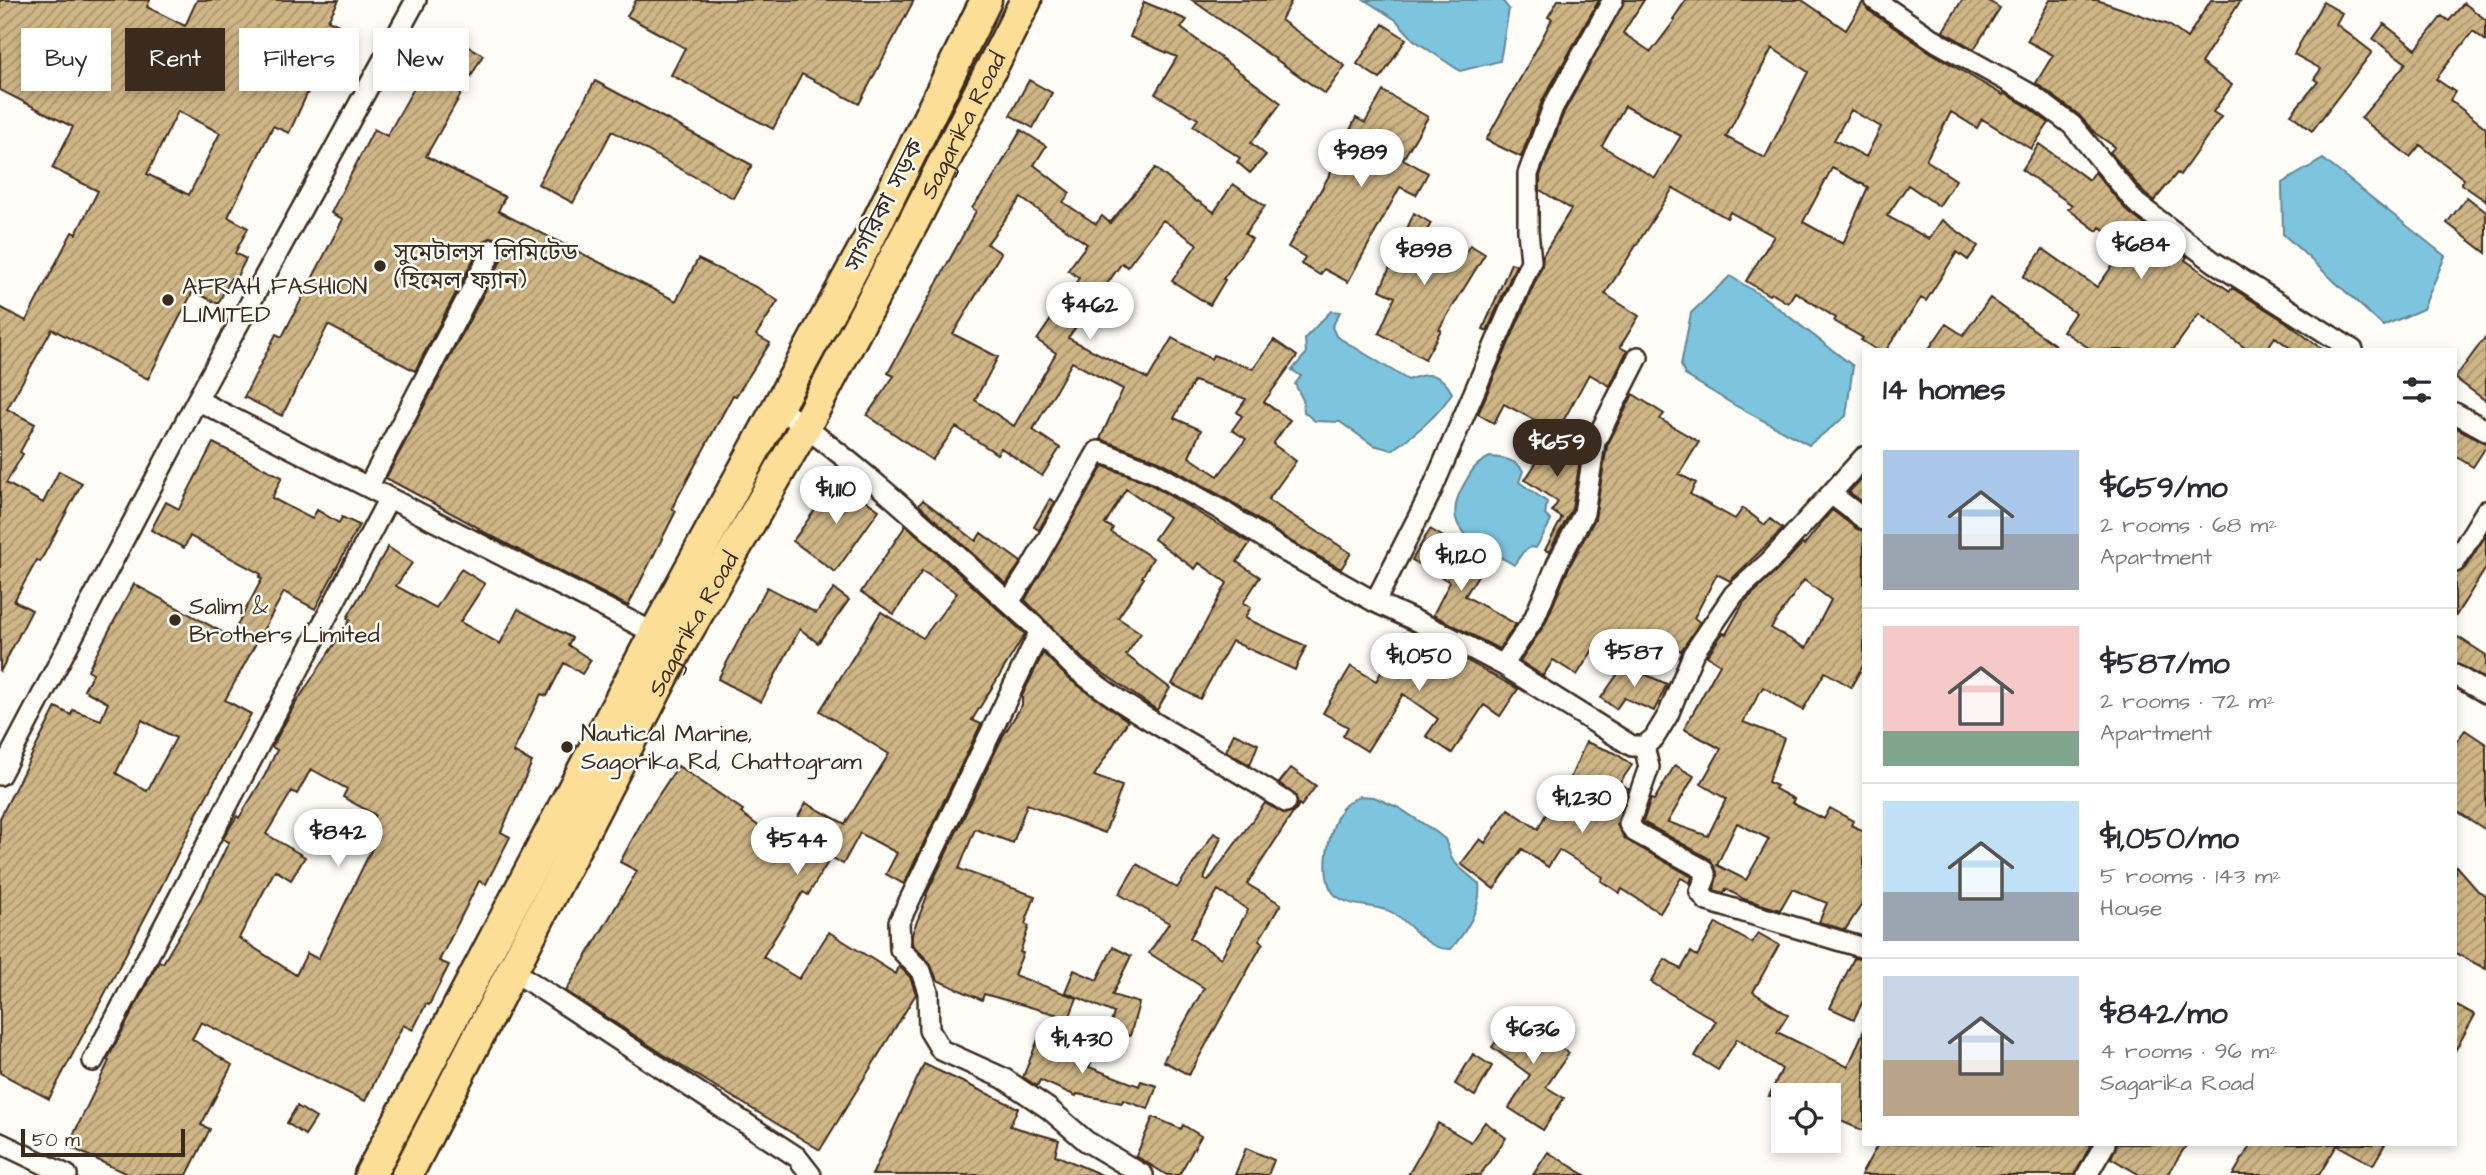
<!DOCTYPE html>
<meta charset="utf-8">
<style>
body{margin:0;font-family:"Architects Daughter","Noto Sans Bengali",sans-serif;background:#f7f7f7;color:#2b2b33;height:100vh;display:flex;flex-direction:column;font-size:26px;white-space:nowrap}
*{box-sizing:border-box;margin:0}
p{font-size:23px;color:#7c7c81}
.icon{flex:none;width:38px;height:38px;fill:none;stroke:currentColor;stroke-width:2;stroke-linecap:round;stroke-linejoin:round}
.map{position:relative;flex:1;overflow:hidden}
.panel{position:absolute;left:1862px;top:348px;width:595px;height:798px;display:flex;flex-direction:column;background:#fff;border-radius:0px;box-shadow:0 4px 10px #0003}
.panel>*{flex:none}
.guide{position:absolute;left:21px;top:28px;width:665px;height:63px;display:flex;gap:14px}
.buttons{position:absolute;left:1771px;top:1083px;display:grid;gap:14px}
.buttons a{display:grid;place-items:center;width:70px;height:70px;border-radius:0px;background:#fff;box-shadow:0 4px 10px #0003;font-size:35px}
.scale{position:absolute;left:21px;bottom:18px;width:164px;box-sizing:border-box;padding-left:7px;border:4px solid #3b2a1e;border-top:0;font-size:19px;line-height:24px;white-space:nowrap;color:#3b2a1e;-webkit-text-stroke:5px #fdfcf7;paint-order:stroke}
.price{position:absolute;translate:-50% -60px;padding:0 16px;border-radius:24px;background:#fff;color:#222;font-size:23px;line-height:46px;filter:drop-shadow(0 2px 4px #0008)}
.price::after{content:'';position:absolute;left:50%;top:42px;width:21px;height:16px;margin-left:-10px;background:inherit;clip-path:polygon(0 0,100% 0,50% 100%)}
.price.current{background:#3b2a1e;color:#fff}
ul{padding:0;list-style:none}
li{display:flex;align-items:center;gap:21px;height:175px;padding:0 21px}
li+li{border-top:2px solid #e1e1e2}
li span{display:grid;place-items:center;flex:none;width:196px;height:140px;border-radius:0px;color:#555}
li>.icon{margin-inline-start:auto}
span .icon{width:84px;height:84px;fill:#fffc;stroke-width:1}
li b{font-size:30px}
h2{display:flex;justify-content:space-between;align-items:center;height:84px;padding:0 21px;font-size:30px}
.tag{padding:0 24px;border-radius:0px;background:#fff;box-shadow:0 4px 10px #0003;font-size:24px;line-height:63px}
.tag.current{background:#3b2a1e;color:#fff}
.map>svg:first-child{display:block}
.water{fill:#7dc4de;stroke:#638691;stroke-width:2}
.building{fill:url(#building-hatch);stroke:#3b2a1e;stroke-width:2;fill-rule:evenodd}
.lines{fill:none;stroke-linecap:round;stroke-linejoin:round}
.minor-casing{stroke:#3b2a1e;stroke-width:24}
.primary-casing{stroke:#3b2a1e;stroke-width:35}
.minor{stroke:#fdfcf7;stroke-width:19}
.primary{stroke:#fdde96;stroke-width:30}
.poi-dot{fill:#3b2a1e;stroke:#fdfcf7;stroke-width:2.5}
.labels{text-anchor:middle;stroke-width:5;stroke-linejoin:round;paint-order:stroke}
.street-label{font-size:24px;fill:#3b2a1e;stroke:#fdfcf7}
.poi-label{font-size:24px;fill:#3b2a1e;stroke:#fdfcf7;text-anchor:start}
</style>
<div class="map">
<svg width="2486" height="1175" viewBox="0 0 2486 1175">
<defs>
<pattern id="building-hatch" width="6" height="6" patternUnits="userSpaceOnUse" patternTransform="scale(1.75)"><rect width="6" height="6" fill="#cfb686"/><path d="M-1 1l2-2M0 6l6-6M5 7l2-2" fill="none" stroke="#a9946d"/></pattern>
</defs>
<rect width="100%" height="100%" fill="#fdfcf7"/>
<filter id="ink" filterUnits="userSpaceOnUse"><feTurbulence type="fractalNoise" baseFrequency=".0143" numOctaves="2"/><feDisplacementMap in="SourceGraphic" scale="14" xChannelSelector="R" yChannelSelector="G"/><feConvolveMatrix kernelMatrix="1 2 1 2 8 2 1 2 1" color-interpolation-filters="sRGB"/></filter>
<g filter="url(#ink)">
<path class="water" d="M1365,0H1502L1509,9L1500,61L1460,71L1414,40L1396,20Z
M2323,159L2445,256L2423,309L2383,326L2283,234L2282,183Z
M1730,276L1765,298L1853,366L1846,416L1809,445L1736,406L1685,375L1681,365L1691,313Z
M1331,311L1340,312L1332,327L1336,336L1408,380C1428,372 1441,372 1452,393C1438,416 1415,434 1392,450L1373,445L1340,422L1315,421L1304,412L1303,400L1295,384L1301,376L1292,370L1306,354L1305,338Z
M1490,457C1503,458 1516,459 1523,471L1519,482L1547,502L1545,515L1551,521L1536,548L1531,547L1523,552L1514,565C1483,546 1438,534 1462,488C1472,471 1472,466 1490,457Z
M1359,796L1374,797L1399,808L1436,832L1445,839L1452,859L1458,866L1479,884C1482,907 1466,932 1451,949C1425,950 1414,925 1393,913C1375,903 1353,909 1336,896C1317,880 1329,822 1345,805C1349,802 1355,799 1359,796Z"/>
<path class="building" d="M0,0H150L147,7L185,26L197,0H339L328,20L339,25L289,133L273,126L228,217L248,228L235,253L246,259L235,280L231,278L218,304L193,291L148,379L52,329L7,409L35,424L20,452L23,454L6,483L43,503L59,471L82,483L40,562L37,560L14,601L32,610L0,672V307L26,321L72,232L76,234L98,191L52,168L73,127L0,90ZM178,111L220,133L189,195L147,174Z
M636,0H914L859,104L802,74L773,129L671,75L685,48L627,16Z
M1192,0H1292L1281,20L1345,66L1325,94Z
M1558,0H1599L1542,101L1521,157L1486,140L1536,50L1552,19L1548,17Z
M1625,0H1644L1623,33L1651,52L1675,20L1673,19L1686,0H1802L1846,30L1863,2L1868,10L1930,52L2003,95L2004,93L2025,105L2049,123L2031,149L1982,119L1977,128L1951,112L1926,160L1956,180L1939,206L1908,185L1887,216L1929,239L1942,220L1978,246L1968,260L1957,252L1926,301L1921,298L1886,350H1877L1861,340L1863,338L1834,321L1836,318L1795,292L1788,303L1771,293L1769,295L1746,281L1774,236L1730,212L1727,218L1673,188L1605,294L1639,316L1620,347L1627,351L1610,386L1589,374L1557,432L1504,404L1494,423L1478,414L1542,266L1543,255L1571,209L1540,190V176L1564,112ZM1772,48L1808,72L1765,158L1726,137ZM1625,106L1681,136L1655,178L1602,146ZM1851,110L1881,127L1866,157L1834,140ZM1832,168L1868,187L1843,244L1803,222Z
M1962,0H1987L2000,8L1974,49L1943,31Z
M2050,0H2097L2169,25L2187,38L2211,0H2241L2201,63L2232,85L2213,112L2221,117L2180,175L2177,173L2154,201L2145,194L2110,152L2115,147L2095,133L2079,115L2036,83L2053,55L2027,41Z
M1144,2L1187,20L1181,28L1281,103L1251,143L1266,155L1250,173L1237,162L1240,158L1193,126L1198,119L1155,94L1177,57L1130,37Z
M2323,2L2342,13L2336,24L2372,52L2312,131L2291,114L2318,82L2314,79L2321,69L2294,54Z
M2464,3L2486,20V41L2473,31L2436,79L2455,92L2450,100L2486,128V201L2461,184L2464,179L2420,145L2410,157L2361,118L2406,63L2373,39L2384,24L2416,49L2442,16L2449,21Z
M1383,24L1406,39L1380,79L1357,64Z
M445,33L483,55L426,156L505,197L498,211L676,301L698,259L758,288L778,301L756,335L770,343L736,396L733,395L672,508L676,511L628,606L478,529L479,528L386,478L504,255L505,248L499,239L492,237L482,243L415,371L328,325L282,416L244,397L276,334L282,337L343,219L331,213L374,129L387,136Z
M1029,80L1052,93L1033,128L1010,115Z
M595,81L752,165L733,198L612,131L573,203L538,184Z
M1383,91L1428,117L1403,159L1428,173L1416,195L1400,187L1348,282L1324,269L1320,275L1301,264L1305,257L1288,247L1345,148L1342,146L1356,118L1365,123Z
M1021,130L1046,146L1034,165L1070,193L1063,202L1096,224L1102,216L1110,223L1155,168L1197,202L1198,201L1214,212L1233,184L1265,206L1245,234L1252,239L1223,279L1225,280L1210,305L1172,281L1197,244L1163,220L1127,267L1122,263L1068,338L1148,379L1172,338L1211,359L1213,355L1253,369L1274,340L1297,356L1264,402L1290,420L1273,444L1296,461L1268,500L1351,553L1341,569L1292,542L1227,499L1159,461L1100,439L1123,389L1072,362L1033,430L1060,448L1042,476L1001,448L997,454L956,427L932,460L867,415L894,376L888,373L976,211L972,208L991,182ZM1021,198L1087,244L1068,270L1079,278L1037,340L1056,353L1014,426L975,400L998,357L953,334L1001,253L987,244ZM1194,381L1246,399L1237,412L1242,416L1232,430L1246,439L1218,476L1189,457L1201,430L1174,418Z
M2039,144L2089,180L2095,172L2127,211L2187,257L2185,260L2230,291L2232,288L2286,322L2323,350H2293L2275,337L2266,350H2248L2199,314L2173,350H2092L2063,331L2075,313L2023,277L2043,249L2097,287L2127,246L2100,227L2097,231L2068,209L2072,205L2022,170Z
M2467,197L2486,212V253L2447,223Z
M1414,213L1431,223L1425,234L1464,255L1470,245L1485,254L1439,329L1441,330L1425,359L1379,333L1395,297L1380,290Z
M1511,263L1516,265L1487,331L1483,329Z
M1990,298L2062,350H1928L1946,324L1963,335Z
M2486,336V401L2455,378Z
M1633,394L1664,414L1660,419L1699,442L1679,474L1696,483L1690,494L1735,519L1743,508L1765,525L1770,519L1783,529L1730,581L1717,574L1694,618L1700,622L1681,651L1654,638L1640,666L1596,645L1577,675L1553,660L1543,676L1520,661L1545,624L1569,567L1595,519L1607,446Z
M2455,427L2486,443V447L2473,467L2455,456Z
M1554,436L1581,454L1572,509L1549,552L1545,550L1562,518L1552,511L1558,502L1525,480Z
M213,443L282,477L272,498L312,519L317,510L339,523L342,517L359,525L315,609L284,592L225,700L251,714L195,817H196L158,893L49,1099L0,1073V818L56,707L71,715L73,710L101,720L108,703L84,690L93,673L88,670L134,584L231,637L262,579L259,577L261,574L190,536L184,548L151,530L166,502L179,509ZM142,720L176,738L147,791L116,773Z
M1103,466L1148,483L1250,543L1237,562L1260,577L1243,603L1251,607L1245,618L1306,646L1295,670L1232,641L1200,699L1172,684L1227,583L1199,563L1195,569L1154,539L1169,517L1126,489L1105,524L1113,528L1111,532L1153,558L1142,577L1144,578L1118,618L1141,633L1126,655L1170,688L1157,710L1084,660L1025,600Z
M1864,476V503L1849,492Z
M836,480L879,510L835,572L793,541Z
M1050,499L1055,502L1039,530L1034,527Z
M923,500L976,541L981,533L1021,562L1006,584L919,505Z
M1832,510L1857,529L1864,531V664L1851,687L1825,672L1803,710L1763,687L1743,722L1784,738L1768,782L1777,786L1775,789L1794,799L1792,803L1824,819L1830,808L1853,821L1851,825L1864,832V901L1845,930L1819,922L1827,903L1792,889L1780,910L1744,899L1726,889L1724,893L1714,890L1717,872L1710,859L1643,822L1651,799L1654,800L1675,765L1694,776L1668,822L1708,836L1726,799L1701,784L1721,749L1684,729L1720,664L1707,656L1723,633L1726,634L1744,602L1778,570L1802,544L1804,545ZM1804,580L1831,600L1806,648L1771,628ZM1737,823L1769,839L1746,880L1717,865Z
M906,525L1025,634L972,720L981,724L904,884L886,874L897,853L860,833L843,864L831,857L808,895L803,892L763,957L799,979L829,932L896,974L899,966L910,977L916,994L820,1150L680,1065L566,991L637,871L620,862L646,814L678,766L743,810L741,813L772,836L774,832L785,839L806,803L845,824L889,754L820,711L881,612L923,638L957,593L922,571L894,614L861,592Z
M1430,529L1452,542L1447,551L1480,572L1465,596L1516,624L1499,649L1433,615L1450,582L1412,560Z
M2486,535V568L2455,617V574L2465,568Z
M388,547L412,563L396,586L436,608L461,569L485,584L460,622L500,644L518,609L572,638L568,645L591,660L582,674L564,663L547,696L541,694L513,752L532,762L501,832L510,837L486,884L479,881L439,961L449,965L429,1005L426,1004L413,1030L403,1025L365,1101L201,1022L192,1039L232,1065L201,1125L210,1129L187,1175H129L68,1146L109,1061L107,1060L159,961L163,963L203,895L229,842L223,839L227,832L237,816L239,818L265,775L277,750L272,747L294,706L350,620L347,618ZM311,769L347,789L343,797L375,815L367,830L378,836L318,959L307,953L296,975L239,938L275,870L291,880L305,857L266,834L292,791L297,794Z
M767,587L816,613L834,589L849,600L818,643L800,629L761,702L718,679Z
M1404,633L1419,642L1422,637L1437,644L1518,689L1500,716L1484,705L1452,753L1426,736L1438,719L1403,694L1367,751L1343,736L1348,727L1323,713L1351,666L1376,681Z
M2455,635L2486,655V679L2455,663Z
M1043,653L1069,679L1128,721L1094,776L1122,786L1105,833L1027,804L1013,843L975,829L959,869L1035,896L1025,924L1029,926L1020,952L1023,953L1014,975L1077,998L1069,1018L984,994L982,1000L937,980L930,963L912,944V934L927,896L926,895L1003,736L1022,705V696Z
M1624,665L1667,684L1654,711L1624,698L1616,709L1601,698Z
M2465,730L2486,744V830L2455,810V744Z
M1234,733L1258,744L1250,765L1226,751Z
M1586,742L1615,753L1632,765L1619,784L1628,788L1617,825L1625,839L1692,877L1690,883L1681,878L1660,913L1622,889L1620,893L1601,881L1603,877L1559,850L1548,867L1522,849L1494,889L1461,864L1480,839L1485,843L1508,809L1538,829L1561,786L1566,788Z
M1291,768L1316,786L1301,806L1299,804L1297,808L1296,796L1279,783Z
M1265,803L1285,814L1295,810L1247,884L1281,904L1259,940L1263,943L1189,1075L1163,1061L1204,988L1149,953L1169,923L1119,894L1137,864L1177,888L1214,833L1221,837L1204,879L1208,881ZM1218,890L1248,910L1221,958L1190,938Z
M2455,865L2478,891L2486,895V969L2455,953Z
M1716,923L1752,943L1758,933L1779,945L1753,992L1788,1015L1777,1032L1848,1067L1864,1030V1131L1829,1116V1096H1769L1782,1069L1737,1039L1718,1070L1695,1056L1716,1021L1651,982L1665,959L1681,969L1691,952L1697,956Z
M1113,947L1131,956L1112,995L1139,1003L1130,1036L1109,1029L1114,1013L1065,992L1074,970L1097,980Z
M1854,958L1864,960V999L1854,1019L1830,1008Z
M2455,1004L2475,1015L2455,1051Z
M1521,1008L1554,1033L1549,1040L1569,1053L1546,1087L1564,1098L1543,1130L1509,1108L1530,1075L1492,1047Z
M1039,1037L1092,1060L1089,1067L1139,1086L1141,1081L1157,1086L1148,1109L1123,1100L1122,1103L1077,1094L1076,1096L1040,1080L1037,1086L1023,1077Z
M1473,1054L1492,1066L1475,1096L1455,1084Z
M924,1064L1018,1108L1010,1126L1059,1140L1055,1155L1102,1175H872Z
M297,1106L316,1118L305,1135L287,1123Z
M1153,1117L1181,1129L1183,1125L1201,1136L1179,1175H1167L1136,1156Z
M1485,1122L1506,1138L1480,1175H1408L1438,1123L1471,1142Z
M1878,1144H2091L2075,1175H1861Z
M2117,1144H2187L2167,1175H2140L2111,1158Z
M2251,1144H2385L2373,1165L2337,1145L2319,1175H2233Z
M1246,1148L1274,1160L1268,1175H1235Z
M1548,1152L1585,1175H1533Z"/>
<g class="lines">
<g class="minor-casing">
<path id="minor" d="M1875,0L1937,42L2032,95L2072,125L2136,203L2214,262L2353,350
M197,400L664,638
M777,407C867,469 947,547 1028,620C1045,635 1059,654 1076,669C1141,721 1217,756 1286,802
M2455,413L2486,430
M368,487L493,249
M1831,494L1864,519
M2455,562L2486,511
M1009,602L1031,568L1098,451L1153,472L1221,510L1286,552L1375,602L1430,494L1531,261L1528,231V174L1553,107L1613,0
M1375,602L1442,633L1503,665L1632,746H1644L1654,738L1668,715L1693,654L1734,594L1770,561L1864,457
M1040,631L899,922L900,949L921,971L928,992L929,1030L941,1050L1003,1078L1049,1109L1086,1141L1143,1175
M1503,665L1534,619L1558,562L1584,513L1595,442L1638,357
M2455,675L2486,693
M1644,746L1649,767L1629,824L1635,832L1703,869L1706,876L1700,892L1707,901L1864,948
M0,775L197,400L416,0
M512,970L797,1157L811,1175
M93,1061L389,498
M0,1143L67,1175
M2087,1175L2105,1144"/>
</g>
<g class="primary-casing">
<g id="primary">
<path d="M370,1175L655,633L869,239L986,0"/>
<path id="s1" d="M407,1175L679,646L805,427L914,221L1026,0"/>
</g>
</g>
<use href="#minor" class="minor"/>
<use href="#primary" class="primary"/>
</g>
</g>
<g class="poi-dot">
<circle cx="380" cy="266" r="7"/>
<circle cx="168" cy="300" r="7"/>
<circle cx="175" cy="620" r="7"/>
<circle cx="567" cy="747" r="7"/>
</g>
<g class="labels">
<g class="street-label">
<text dy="8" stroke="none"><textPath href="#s1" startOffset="1188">Sagarika Road</textPath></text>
<text transform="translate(884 205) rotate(-63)" y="8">সাগরিকা সড়ক</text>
<text dy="8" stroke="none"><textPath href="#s1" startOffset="621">Sagarika Road</textPath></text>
</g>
<g class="poi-label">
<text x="394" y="260">সুমেটালস লিমিটেড<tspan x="394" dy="28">(হিমেল ফ্যান)</tspan></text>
<text x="182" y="294">AFRAH FASHION<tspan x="182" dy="28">LIMITED</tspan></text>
<text x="189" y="614">Salim &amp;<tspan x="189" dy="28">Brothers Limited</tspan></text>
<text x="581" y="741">Nautical Marine,<tspan x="581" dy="28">Sagorika Rd, Chattogram</tspan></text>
</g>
</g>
</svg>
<div class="buttons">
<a><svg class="icon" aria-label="locate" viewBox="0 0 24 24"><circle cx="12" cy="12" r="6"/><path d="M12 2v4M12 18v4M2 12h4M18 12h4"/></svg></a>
</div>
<div class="scale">50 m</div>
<b class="price" style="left:1361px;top:189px">$989</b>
<b class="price" style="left:2141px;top:281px">$684</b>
<b class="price" style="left:1424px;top:287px">$898</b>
<b class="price" style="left:1090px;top:342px">$462</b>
<b class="price current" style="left:1557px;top:479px">$659</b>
<b class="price" style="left:836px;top:526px">$1,110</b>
<b class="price" style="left:1461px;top:593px">$1,120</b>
<b class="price" style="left:1634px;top:689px">$587</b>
<b class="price" style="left:1419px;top:693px">$1,050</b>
<b class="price" style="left:1582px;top:835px">$1,230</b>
<b class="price" style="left:338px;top:869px">$842</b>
<b class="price" style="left:797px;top:877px">$544</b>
<b class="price" style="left:1533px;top:1066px">$636</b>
<b class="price" style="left:1082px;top:1076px">$1,430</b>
<div class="guide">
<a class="tag">Buy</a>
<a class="tag current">Rent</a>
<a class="tag">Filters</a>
<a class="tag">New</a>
</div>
<section class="panel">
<h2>14 homes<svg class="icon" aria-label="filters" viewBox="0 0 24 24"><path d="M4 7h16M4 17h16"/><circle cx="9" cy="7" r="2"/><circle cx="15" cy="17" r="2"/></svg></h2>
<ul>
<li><span style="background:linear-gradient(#a9c7e8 60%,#9aa5b1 0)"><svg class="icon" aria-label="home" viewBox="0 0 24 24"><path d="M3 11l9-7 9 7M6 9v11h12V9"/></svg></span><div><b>$659/mo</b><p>2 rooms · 68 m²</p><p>Apartment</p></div></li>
<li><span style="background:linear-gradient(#f6c9c9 75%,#7fa58c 0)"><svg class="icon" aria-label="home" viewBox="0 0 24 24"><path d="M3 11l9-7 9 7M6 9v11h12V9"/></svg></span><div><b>$587/mo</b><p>2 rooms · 72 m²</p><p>Apartment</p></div></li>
<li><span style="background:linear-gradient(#bfe0f5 65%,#9aa5b1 0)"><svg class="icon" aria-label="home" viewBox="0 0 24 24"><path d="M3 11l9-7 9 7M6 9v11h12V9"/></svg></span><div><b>$1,050/mo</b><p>5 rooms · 143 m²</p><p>House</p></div></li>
<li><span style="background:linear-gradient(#c9d6e8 60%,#b9a48a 0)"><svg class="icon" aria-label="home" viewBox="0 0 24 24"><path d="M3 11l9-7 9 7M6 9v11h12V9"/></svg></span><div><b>$842/mo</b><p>4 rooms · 96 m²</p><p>Sagarika Road</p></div></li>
</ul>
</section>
</div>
